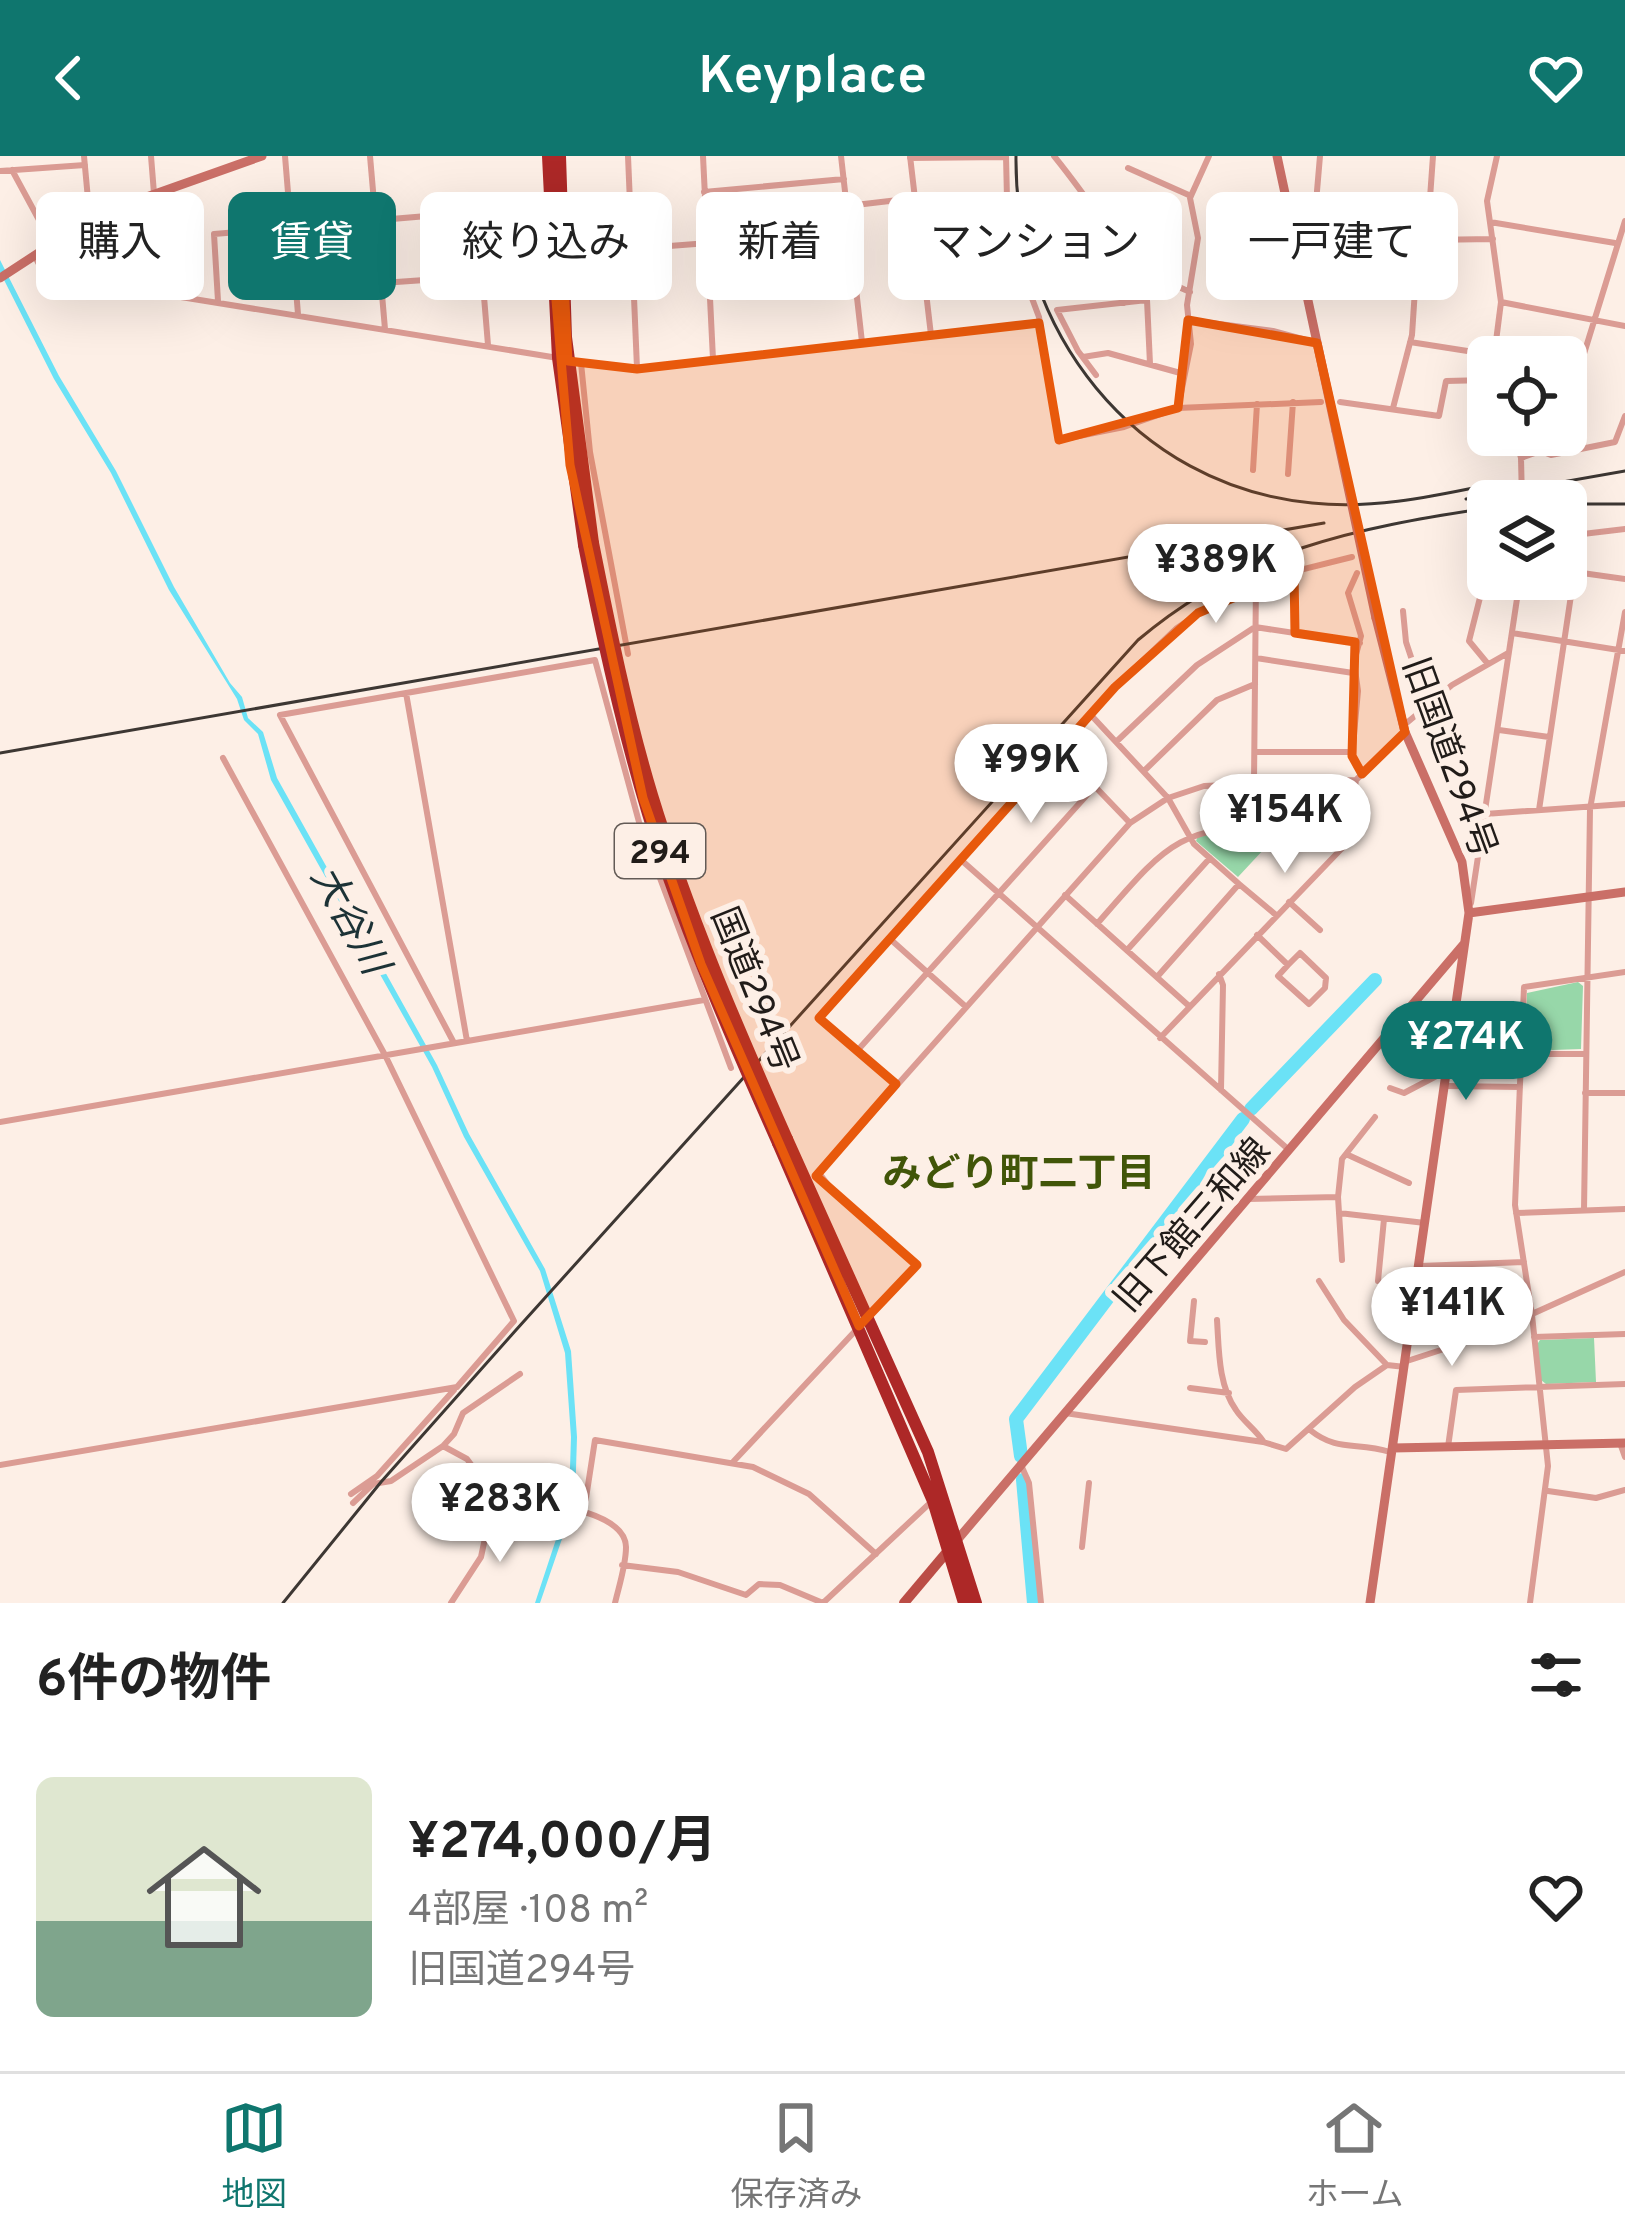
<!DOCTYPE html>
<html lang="ja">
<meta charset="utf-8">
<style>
body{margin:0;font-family:Overpass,"Noto Sans JP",sans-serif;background:#f6f6f6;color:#222;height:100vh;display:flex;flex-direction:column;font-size:45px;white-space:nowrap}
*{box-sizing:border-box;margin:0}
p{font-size:39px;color:#767676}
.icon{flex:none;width:66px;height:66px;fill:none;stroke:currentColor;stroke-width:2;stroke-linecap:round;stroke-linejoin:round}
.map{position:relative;height:1447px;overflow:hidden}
.details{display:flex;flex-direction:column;background:#fff;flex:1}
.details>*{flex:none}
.banner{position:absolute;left:36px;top:36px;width:1554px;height:108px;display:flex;gap:24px}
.controls{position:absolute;left:1467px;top:180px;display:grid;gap:24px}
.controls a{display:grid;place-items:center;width:120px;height:120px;border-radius:18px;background:#fff;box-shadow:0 12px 48px #0002;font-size:60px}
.price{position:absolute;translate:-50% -102px;padding:0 27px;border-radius:42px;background:#fff;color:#222;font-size:39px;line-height:78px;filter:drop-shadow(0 3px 6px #0008)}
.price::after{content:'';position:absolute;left:50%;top:72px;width:36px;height:27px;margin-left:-18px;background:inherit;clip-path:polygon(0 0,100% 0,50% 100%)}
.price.current{background:#0f766e;color:#fff}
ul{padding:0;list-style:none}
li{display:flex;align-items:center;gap:36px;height:300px;padding:0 36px}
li+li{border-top:3px solid #e0e0e0}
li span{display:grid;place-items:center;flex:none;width:336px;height:240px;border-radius:18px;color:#555}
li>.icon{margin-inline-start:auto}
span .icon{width:144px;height:144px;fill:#fffc;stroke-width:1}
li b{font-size:51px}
h2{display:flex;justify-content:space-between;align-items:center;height:144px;padding:0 36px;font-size:51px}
.tag{padding:0 42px;border-radius:18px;background:#fff;box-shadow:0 12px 48px #0002;font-size:42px;line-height:108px}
.tag.current{background:#0f766e;color:#fff}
header{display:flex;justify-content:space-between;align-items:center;height:156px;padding:0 36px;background:#0f766e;color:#fff;font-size:54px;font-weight:600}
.tab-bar{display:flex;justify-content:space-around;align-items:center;height:168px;border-top:3px solid #e0e0e0;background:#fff;font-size:33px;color:#767676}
.tab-bar a{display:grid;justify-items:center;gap:6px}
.tab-bar .current{color:#0f766e}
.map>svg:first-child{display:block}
.green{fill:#97d7a9}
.water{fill:#6be2f6}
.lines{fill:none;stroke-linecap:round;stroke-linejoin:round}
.river{stroke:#6be2f6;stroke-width:14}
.street{stroke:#db9c94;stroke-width:6}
.secondary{stroke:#ca6f67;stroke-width:9}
.primary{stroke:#bb4d46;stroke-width:10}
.highway{stroke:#ad2827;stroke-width:12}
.rail{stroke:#3d3733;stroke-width:3}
.secondary-bridge{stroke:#ca6f67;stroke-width:9}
.highway-bridge{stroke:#ad2827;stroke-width:12}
.marked{fill:#e8590c;fill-opacity:0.2;stroke:#e8590c;stroke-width:9;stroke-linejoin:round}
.labels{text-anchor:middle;stroke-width:12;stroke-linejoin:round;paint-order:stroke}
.shield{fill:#fdefe6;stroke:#635b56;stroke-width:3}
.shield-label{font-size:33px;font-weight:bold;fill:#211c19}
.street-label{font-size:36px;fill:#211c19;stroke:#fdefe6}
.water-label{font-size:39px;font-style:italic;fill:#1c3236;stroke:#fdefe6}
.neighbourhood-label{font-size:39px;font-weight:bold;fill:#415508;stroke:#fdefe6}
</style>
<header><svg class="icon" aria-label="back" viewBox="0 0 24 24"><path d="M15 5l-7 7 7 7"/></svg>Keyplace<svg class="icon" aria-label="heart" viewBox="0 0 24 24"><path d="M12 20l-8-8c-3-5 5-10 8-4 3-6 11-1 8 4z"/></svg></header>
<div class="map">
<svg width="1625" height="1447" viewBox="0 0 1625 1447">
<rect width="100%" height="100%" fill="#fdefe6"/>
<path class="green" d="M1278,672L1280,676L1238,721L1196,685L1198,680L1224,673Z
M1578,826L1583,830L1581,893L1525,895L1527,837Z
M1594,1182L1596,1226L1546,1228L1541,1224L1536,1190L1540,1184Z"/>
<path class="water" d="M0,104L59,220L116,315L174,431L230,527L242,541L248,562L263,576L277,622L437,909L469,978L545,1113L571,1195L577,1281L575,1345L540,1447H535L569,1344L571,1281L565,1197L540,1115L464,981L432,911L271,624L258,578L244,564L237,543L169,434L111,317L54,223L0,116Z"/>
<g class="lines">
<path class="river" d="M1251,953L1375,824
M1021,1300L1016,1263L1243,963
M1023,1324L1034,1447"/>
<path class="street" d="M84,0L90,65
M151,0L162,137
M285,0L298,158
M370,0L385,173
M628,0L637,212
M703,0L713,203
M841,0L862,186
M910,0L931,179
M1006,0L1007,43L1018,105L1039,161L1059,284L1124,271L1178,252L1321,246
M1054,0C1096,51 1126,110 1190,136
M910,2L1006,1
M1128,12L1191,40
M12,14L52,88
M0,15L85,9
M1317,35L1320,0
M704,36L844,23
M847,50L915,42
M917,55L1007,43
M477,56L488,189
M1490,66L1615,87
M1427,84L1433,0
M1071,85L1072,49
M1297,91L1339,82L1418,88L1427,84L1493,83
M630,93L850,76
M34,99L45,119L558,202
M1074,103L1076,85L1046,83L1041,53L1089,46
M1103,108L1106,74
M926,116L1018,105
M296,133L482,120
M708,138L856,126
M218,145L214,78L628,43
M1501,146L1625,170
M1124,147L1131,118L1127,95
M1188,164L1273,175L1317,187
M1410,186L1493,199
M1083,201L1108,197L1184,218
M1494,201L1501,146L1487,45L1497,0
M572,205L637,213L1039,167
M581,207L590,296L628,498
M1096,219L1078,195L1057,154L1147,144L1150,208
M1340,246L1439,260L1446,225L1488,224
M1178,252L1191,188L1187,149L1198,82L1190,42L1209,0
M1393,252L1412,179L1418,88
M1566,256L1625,65
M1515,279L1521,302L1522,345
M1541,295L1551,299L1615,286L1625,260
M1521,302L1546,293L1559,279
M1253,314L1257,248
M1288,318L1293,246
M1566,380L1625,373
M1488,410L1469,485L1488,508
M1294,416L1295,477
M1575,416L1625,423
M1357,417L1348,437L1361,480L1354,506L1358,535L1352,600L1362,618
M1403,455L1406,486L1427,549
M1512,477L1625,495
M1256,502L1353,517
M406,537L467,885
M1090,558L1168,642L1194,688L1239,728L1157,821
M1403,570L1452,529L1508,497
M1499,574L1549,581
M1116,586L1197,509L1255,471L1360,487
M1059,593L1130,667
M1255,596H1352
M1144,615L1217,544L1255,528
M1254,625L1256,425
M1539,654L1580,379
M1485,658L1625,648
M960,703L1289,994
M1239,728L1276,759
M1065,739L1189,850
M1289,746L1320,774
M1471,747L1520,423
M1097,768C1166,689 1177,669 1285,669L1295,649L1297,625
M1257,779L1288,809L1300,797L1326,822L1325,832L1309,848L1278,820L1288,809
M889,782L965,850
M1128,793L1210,702
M1219,818L1223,829L1221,934
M1160,882L1346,688L1356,624L1405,576
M454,887L280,559L595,504L639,666L731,912
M857,895L1095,630
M1522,898H1586
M896,928L819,862L1115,531L1177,472L1226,439L1256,425L1352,401
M1446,930L1520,931
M1390,932L1404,937L1446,915
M1585,937H1625
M0,966L704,844
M1346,998L1409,1027
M1338,1041L1342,1003L1375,961
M1248,1043L1338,1041L1342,1104
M1584,1054L1590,653L1625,456
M1339,1057L1425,1067
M1516,1057L1625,1053
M1420,1110L1524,1106
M1319,1125L1344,1164L1387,1209
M1378,1125L1384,1063
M1194,1145L1190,1185L1205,1186
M869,1158L917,1109L832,1034L819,1017L1130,667L1168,642L1204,630L1356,624
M1217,1164C1219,1193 1218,1229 1236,1254C1243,1265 1255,1273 1263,1285
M1534,1181L1625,1178
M1407,1205L1481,1181L1625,1116
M1190,1232L1229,1237
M1065,1257L1263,1286L1286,1293L1355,1231L1387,1209L1405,1211
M1310,1274C1339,1297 1357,1285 1390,1296
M1620,1287L1625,1301
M1448,1291L1456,1234L1625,1228
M733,1306L857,1173
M0,1309L457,1231L514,1165L385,899L223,602
M1021,1309L1029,1327L1041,1447
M1548,1335L1596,1342L1625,1334
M351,1338L377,1320L454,1234
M494,1340L467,1303L443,1290L454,1278L463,1257L520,1218
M353,1347L373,1328L391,1325L443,1290
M584,1355L595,1284L753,1311L809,1338L876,1398
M1082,1391L1089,1327
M622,1409L678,1416L746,1439L759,1428L780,1429L823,1447
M451,1447L481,1401L494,1340C524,1346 625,1350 626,1391C626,1409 619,1430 615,1447
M823,1447L930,1347
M1530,1447L1548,1310L1532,1159L1515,1049L1524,831L1625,816"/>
<path class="secondary" d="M1277,0L1336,275
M0,122L63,81L124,49L262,0
M1469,757L1625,736
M1393,1292L1625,1287
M958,1383L1464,788
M1370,1447L1469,757L1462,706L1405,576L1376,462"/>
<path class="primary" d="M904,1447L952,1390"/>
<path class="highway" d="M548,0L558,202L584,389
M560,0L566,181L593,387
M787,983L928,1296L976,1447
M778,987L933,1345L964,1447"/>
<path class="rail" d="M1016,0C1014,173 1133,330 1312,347C1371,353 1425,342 1483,330
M1466,343L1625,315
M1566,348H1625
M0,597L1324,367
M283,1447L381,1326L516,1174L1138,484C1244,394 1354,372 1488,352"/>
<path class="secondary-bridge" d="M1336,275L1376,462"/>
<path class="highway-bridge" d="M593,387C610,472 627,556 652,639C688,757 737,870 787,983
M584,389C605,497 629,604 664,708C697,803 737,895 778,987"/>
</g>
<path class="marked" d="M560,49L568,205L637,213L1039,167L1059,284L1178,252L1188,164L1317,187L1405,576L1362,618L1352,600L1355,486L1295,477L1294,416L1198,457L1115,531L819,862L896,928L816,1020L917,1109L859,1170L701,808L643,642L570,309L548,50Z"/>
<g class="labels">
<rect class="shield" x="615" y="668" width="90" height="54" rx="9"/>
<g class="shield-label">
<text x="660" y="707">294</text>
</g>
<g class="street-label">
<text transform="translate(1451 601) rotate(70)" y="13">旧国道294号</text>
<text transform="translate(756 833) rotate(68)" y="13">国道294号</text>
<text transform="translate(1191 1068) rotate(-49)" y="13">旧下館三和線</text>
</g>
<g class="water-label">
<text transform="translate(351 763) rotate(61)" y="14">大谷川</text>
</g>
<g class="neighbourhood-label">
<text x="1019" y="1030">みどり町二丁目</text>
</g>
</g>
</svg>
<div class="controls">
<a><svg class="icon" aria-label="locate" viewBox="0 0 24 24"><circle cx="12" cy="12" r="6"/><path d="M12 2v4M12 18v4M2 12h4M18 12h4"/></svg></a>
<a><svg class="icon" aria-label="layers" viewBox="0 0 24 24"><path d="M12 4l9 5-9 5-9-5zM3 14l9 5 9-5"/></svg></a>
</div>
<b class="price" style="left:1216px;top:470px">¥389K</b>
<b class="price" style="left:1031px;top:670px">¥99K</b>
<b class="price" style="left:1285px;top:720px">¥154K</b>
<b class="price current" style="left:1466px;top:947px">¥274K</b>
<b class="price" style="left:1452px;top:1213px">¥141K</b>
<b class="price" style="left:500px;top:1409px">¥283K</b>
<div class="banner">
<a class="tag">購入</a>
<a class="tag current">賃貸</a>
<a class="tag">絞り込み</a>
<a class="tag">新着</a>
<a class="tag">マンション</a>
<a class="tag">一戸建て</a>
</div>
</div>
<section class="details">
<h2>6件の物件<svg class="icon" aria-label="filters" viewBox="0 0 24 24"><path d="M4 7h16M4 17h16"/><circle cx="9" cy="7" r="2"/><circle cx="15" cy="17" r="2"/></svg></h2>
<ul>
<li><span style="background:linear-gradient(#dfe7d0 60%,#7fa58c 0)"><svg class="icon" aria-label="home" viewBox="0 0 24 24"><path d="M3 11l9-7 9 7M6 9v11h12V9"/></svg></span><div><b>¥274,000/月</b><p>4部屋 · 108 m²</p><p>旧国道294号</p></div><svg class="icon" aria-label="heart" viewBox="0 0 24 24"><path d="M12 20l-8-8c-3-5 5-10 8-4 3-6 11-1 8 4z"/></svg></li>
</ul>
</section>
<nav class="tab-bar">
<a class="current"><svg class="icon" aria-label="map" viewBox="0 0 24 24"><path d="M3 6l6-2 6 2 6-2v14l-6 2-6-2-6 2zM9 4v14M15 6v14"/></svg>地図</a>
<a><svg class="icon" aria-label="saved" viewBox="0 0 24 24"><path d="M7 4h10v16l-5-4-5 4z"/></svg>保存済み</a>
<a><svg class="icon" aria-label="home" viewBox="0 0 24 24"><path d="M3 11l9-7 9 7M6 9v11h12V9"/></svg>ホーム</a>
</nav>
